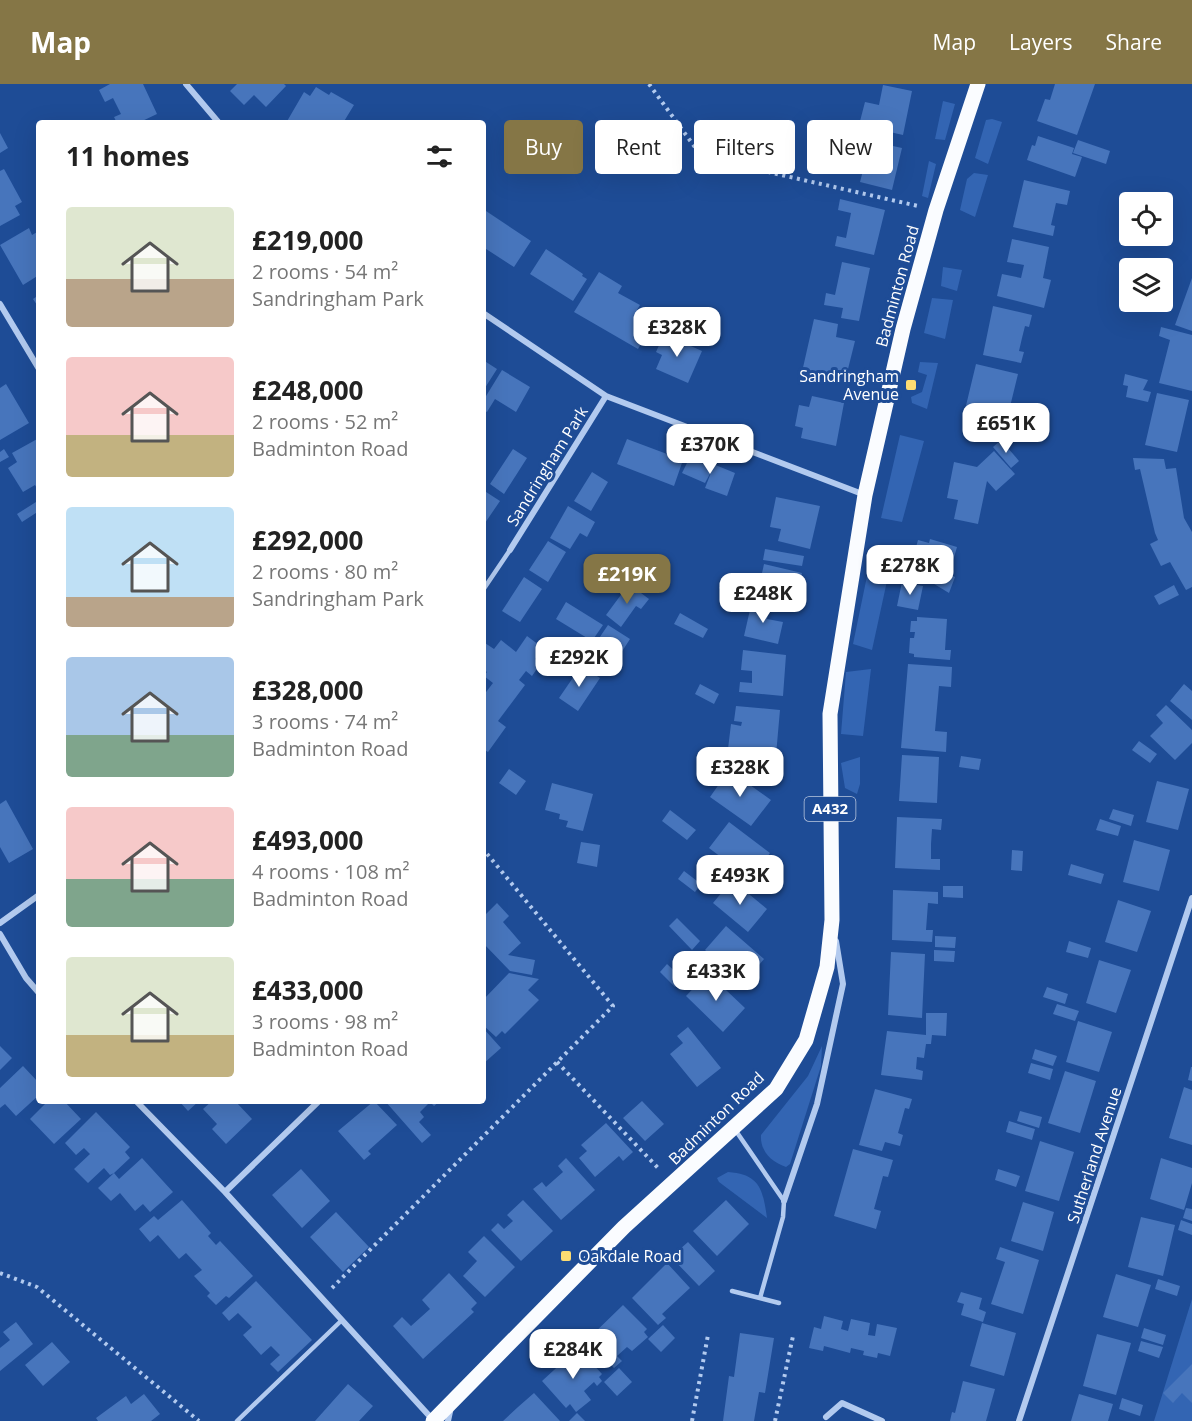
<!DOCTYPE html>
<meta charset="utf-8">
<style>
body{margin:0;font-family:"Open Sans",sans-serif;background:#f6f6f6;color:#222;height:100vh;display:flex;flex-direction:column;font-size:22px;white-space:nowrap}
*{box-sizing:border-box;margin:0}
p{font-size:20px;color:#767676}
.icon{flex:none;width:33px;height:33px;fill:none;stroke:currentColor;stroke-width:2;stroke-linecap:round;stroke-linejoin:round}
.map{position:relative;flex:1;overflow:hidden}
.panel{position:absolute;left:36px;top:36px;width:450px;height:984px;display:flex;flex-direction:column;background:#fff;border-radius:6px;box-shadow:0 6px 24px #0002}
.panel>*{flex:none}
.hud{position:absolute;left:504px;top:36px;width:570px;height:54px;display:flex;gap:12px}
.buttons{position:absolute;left:1119px;top:108px;display:grid;gap:12px}
.buttons a{display:grid;place-items:center;width:54px;height:54px;border-radius:6px;background:#fff;box-shadow:0 6px 24px #0002;font-size:30px}
.price{position:absolute;translate:-50% -51px;padding:0 14px;border-radius:12px;background:#fff;color:#222;font-size:20px;line-height:39px;filter:drop-shadow(0 2px 3px #0008)}
.price::after{content:'';position:absolute;left:50%;top:36px;width:18px;height:14px;margin-left:-9px;background:inherit;clip-path:polygon(0 0,100% 0,50% 100%)}
.price.active{background:#857646;color:#fff}
ul{padding:0;list-style:none}
li{display:flex;align-items:center;gap:18px;height:150px;padding:0 30px}
li span{display:grid;place-items:center;flex:none;width:168px;height:120px;border-radius:6px;color:#555}
li>.icon{margin-inline-start:auto}
span .icon{width:72px;height:72px;fill:#fffc;stroke-width:1}
li b{font-size:26px}
h2{display:flex;justify-content:space-between;align-items:center;height:72px;padding:0 30px;font-size:26px}
.pill{padding:0 21px;border-radius:6px;background:#fff;box-shadow:0 6px 24px #0002;font-size:21px;line-height:54px}
.pill.active{background:#857646;color:#fff}
header{display:flex;align-items:center;gap:36px;box-sizing:border-box;height:84px;padding:0 30px;background:#857646;color:#fff}
header strong{font-size:28px}
nav{display:flex;gap:33px;margin-inline-start:auto;font-size:21px}
.map>svg:first-child{display:block}
.green{fill:#3365b3}
.building{fill:#4775bc}
.lines{fill:none;stroke-linecap:round;stroke-linejoin:round}
.path{stroke:#b2caef;stroke-width:4;stroke-dasharray:3 4.5;stroke-linecap:butt}
.lane{stroke:#b2caef;stroke-width:4.5}
.street{stroke:#b2caef;stroke-width:6}
.primary{stroke:#fafcff;stroke-width:15}
.poi-dot{fill:#fddc72;stroke:#1e4c96;stroke-width:2}
.labels{text-anchor:middle;stroke-width:6;stroke-linejoin:round;paint-order:stroke}
.shield{fill:#1e4c96;stroke:#bcc9e0;stroke-width:1.5}
.shield-label{font-size:15px;font-weight:bold;fill:#fff}
.street-label{font-size:16px;fill:#fff;stroke:#1e4c96}
.poi-label{font-size:16px;fill:#fff;stroke:#1e4c96;text-anchor:end}
</style>
<header>
<strong>Map</strong>
<nav><a>Map</a><a>Layers</a><a>Share</a></nav>
</header>
<div class="map">
<svg width="1192" height="1337" viewBox="0 0 1192 1337">
<rect width="100%" height="100%" fill="#1e4c96"/>
<path class="green" d="M943,17L955,20L945,56L935,55Z
M992,35L1002,38L988,80L975,74L986,36Z
M929,77L936,80L928,114L922,112Z
M974,89L988,91L975,133L960,126L967,95Z
M943,183L962,186L957,207L941,202Z
M932,214L953,216L945,255L924,249Z
M920,278L938,279L927,325L912,319L911,313L922,308L927,291L918,288Z
M900,351L924,357L902,438L881,434Z
M872,468L892,474L872,566L853,560Z
M871,585L863,652L841,650L846,588Z
M860,673V700L857,710L845,704L841,679Z
M822,962L821,982L790,1080L786,1083C771,1078 760,1067 761,1051L808,992Z
M728,1088C760,1090 763,1106 767,1134L719,1098L717,1094Z
M1192,1215V1337H1154Z"/>
<path class="building" d="M110,0H143L157,30L138,39H117L114,33L121,30L113,14L105,18L99,6Z
M237,0H284L286,2L266,23L254,11L244,21L230,7Z
M1055,0H1095L1077,51L1037,37L1045,15L1050,16Z
M883,1L912,7L903,51L859,41L865,18L879,21Z
M316,3L329,11L331,8L354,21L343,39H286L304,8L310,12Z
M0,49L8,64L0,69Z
M1038,52L1074,64L1072,70L1082,73L1075,93L1027,76L1032,61L1035,62Z
M857,54L902,64L892,106L860,98L865,79L852,76Z
M1078,56L1110,67L1106,80L1073,69Z
M4,85L22,118L15,122L20,131L0,142V87Z
M1024,96L1070,107L1067,121L1056,119L1051,141L1055,142L1053,152L1013,143Z
M840,115L885,126L874,171L835,162L837,152L846,154L851,129L838,126Z
M483,125L531,157L514,183L483,163Z
M29,144L32,151L39,147V191L23,201L0,161Z
M1012,155L1049,163L1043,194L1051,196L1044,224L997,212L1002,190L1021,194L1024,181L1007,178Z
M546,165L583,190L582,192L587,195L573,217L530,190Z
M842,178L870,184L859,237L841,234L843,224L824,221L826,209L835,211Z
M599,188L622,202L618,209L640,221L637,226L640,228L643,224L657,232L638,265L574,228Z
M1192,194V247L1175,241Z
M39,211V224L33,215Z
M993,222L1032,231L1029,243L1025,242L1022,254L1019,267L1024,268L1021,279L983,271Z
M814,235L838,240L836,253L855,257L845,297L802,288Z
M1161,243L1192,251V307L1159,299L1170,256L1159,252Z
M664,250L702,267L688,299L656,285L662,271L656,268Z
M483,276L497,285L483,307Z
M976,280L1018,290L1007,335L1000,333L997,342L963,334Z
M502,286L530,303L516,328L495,315L487,328L483,326V317Z
M1125,290L1148,296L1143,306L1151,308L1148,318L1126,313L1128,302L1123,301Z
M6,300L29,339L0,356V304Z
M1157,309L1189,316L1177,368L1145,361Z
M812,312L844,319L836,362L801,354L803,344L795,342L799,321L809,323Z
M39,354V408L35,401L23,408L8,384L17,378L12,369Z
M627,355L683,376L674,402L617,380Z
M1001,356L1019,377L1011,384L993,363Z
M4,365L9,373L0,378V368Z
M513,365L527,374L504,410L490,400Z
M994,367L1015,390L996,407L987,397L978,440L954,435L958,416L947,414L954,378L977,383Z
M691,371L735,389L727,412L705,404L712,386L705,399L682,389Z
M1133,374L1164,375L1166,385L1176,384L1184,434L1192,448V503L1186,506L1170,478L1161,482L1150,460L1158,456L1155,449L1140,385L1135,386Z
M592,388L608,398L591,427L574,417Z
M483,406L500,417L483,442Z
M776,413L820,422L810,465L778,457L781,445L770,443Z
M36,418L39,427L22,438L17,430Z
M568,422L595,438L587,453L580,449L570,465L550,454Z
M930,455L957,463L949,490L955,493L949,509L916,489L920,476L913,474L918,456L929,459Z
M548,457L566,468L548,498L529,486Z
M765,465L804,472L802,482L763,476Z
M764,480L802,489L795,520L757,512Z
M524,493L542,505L520,538L502,527Z
M725,495L743,507L737,516L719,504Z
M902,498L923,502L918,526L897,522Z
M629,500L649,515L641,525L636,522L621,543L606,531Z
M1174,501L1179,511L1159,521L1154,512Z
M752,517L770,521L767,535L783,538L778,560L744,552Z
M566,518L603,541L592,557L556,535Z
M680,529L708,545L703,554L674,540Z
M917,533L947,535L945,566H951L950,576L914,573V570L909,569L910,554H914L915,548H910L911,537H917Z
M608,541L630,555L621,569L615,565L602,586L585,575Z
M527,552L543,564L535,575L541,579L532,592L526,587L519,596L525,601L498,637L506,643L488,668L483,665V612L493,599L484,592L487,588L483,585V562L485,559L494,565L501,556L516,568Z
M743,566L786,571L783,612L739,608L740,598L752,599V587L741,586Z
M908,580L952,583L951,603L939,602L935,647L947,648L946,668L901,664Z
M581,582L600,594L578,627L559,614Z
M700,600L719,610L714,620L695,610Z
M1184,600L1192,607V636L1170,617Z
M1166,621L1192,646V659L1175,676L1150,652L1163,639L1156,631Z
M736,622L780,626L776,671L728,665L731,640L741,642L742,638L734,637Z
M1139,657L1157,670L1150,679L1132,666Z
M742,670L774,673L771,701L754,700L755,690L741,688Z
M902,671L939,673L937,719L899,717Z
M961,672L981,675L979,686L959,683Z
M509,685L526,697L516,711L499,699Z
M729,686L771,716L751,742L710,713Z
M1157,697L1189,705L1178,746L1146,738Z
M552,699L593,710L583,747L566,743L568,737L559,735L560,730L545,726Z
M6,716L33,765L9,779L0,763V720Z
M1113,725L1134,731L1131,742L1109,735Z
M670,726L696,746L687,756L662,737Z
M897,733L942,735L941,746L932,745L931,760V775H940V786L895,784Z
M1100,735L1121,742L1118,752L1096,746Z
M729,738L770,769L750,795L709,764Z
M1134,756L1170,766L1159,807L1123,798Z
M581,758L600,761L597,783L577,779Z
M1012,766L1023,767L1022,787L1011,786Z
M1071,780L1104,790L1101,800L1068,791Z
M684,787L701,800L695,808L678,795Z
M732,796L767,825L748,848L713,819Z
M943,802H963V814L943,813Z
M893,806L938,808V820L928,819L926,846H933L932,858L892,856Z
M1118,816L1151,827L1137,868L1105,858Z
M497,819L509,832L503,838L521,859L508,871L535,876L532,891L510,887L483,859V833Z
M677,834L700,857L692,866L669,842Z
M726,842L764,875L743,900L705,866Z
M935,852L956,853L955,864L935,863Z
M1069,857L1091,864L1088,874L1066,868Z
M934,866L955,867L954,878L934,877Z
M891,868L925,870L922,934L888,931Z
M1099,876L1131,886L1116,929L1086,919Z
M667,880L683,895L675,903L660,888Z
M509,889L539,895L528,906L539,916L505,950L502,947L496,953L483,941V916Z
M708,889L745,924L723,948L686,912Z
M1047,903L1068,910L1065,920L1043,913Z
M1057,920L1079,927L1075,937L1053,930Z
M926,929H947L946,952L932,951L931,960H926L924,974L917,973L916,985L923,987L922,996L881,991L887,947L926,951Z
M1078,937L1112,948L1099,988L1066,978Z
M688,943L721,984L697,1003L670,970L683,959L677,952Z
M483,944L501,964L483,980Z
M0,962L12,974L0,986Z
M1035,965L1057,972L1053,982L1032,975Z
M1031,979L1053,985L1050,996L1028,989Z
M23,982L39,999V1011L16,1032L5,1020L0,1024V1004Z
M1191,983H1192V997L1188,996Z
M1065,987L1096,997L1080,1049L1048,1039Z
M1184,1003L1192,1006V1061L1169,1054Z
M875,1005L912,1015L909,1025L905,1024L902,1035L898,1049L903,1051L900,1062L885,1058L882,1067L859,1061Z
M48,1017H64L81,1035L54,1060L30,1035Z
M179,1017H199L188,1027Z
M212,1017H230L233,1020L236,1018L252,1035L226,1060L212,1045L217,1040L203,1025Z
M374,1017L397,1041L368,1067L371,1070L364,1076L338,1047Z
M385,1017H440L434,1022L430,1018L420,1028L424,1033L419,1038L431,1051L422,1059Z
M642,1017L664,1040L645,1057L623,1034Z
M1020,1027L1042,1033L1039,1044L1017,1037Z
M96,1028L130,1063L125,1068L130,1074L114,1089L119,1095L142,1074L173,1108L150,1128L143,1120L135,1127L120,1109L111,1117L98,1104L114,1089L110,1091L104,1084L88,1099L74,1085L90,1070L84,1064L76,1071L65,1059Z
M1009,1037L1035,1045L1032,1056L1006,1048Z
M606,1039L633,1068L623,1077L619,1072L595,1093L579,1074L587,1067L581,1061Z
M1040,1057L1074,1068L1059,1117L1025,1107Z
M853,1065L893,1076L888,1093L883,1092L874,1125L881,1127L876,1145L834,1132Z
M566,1074L595,1106L561,1136L533,1105L542,1098L546,1103L563,1088L558,1082Z
M1161,1074L1192,1084V1099L1184,1126L1150,1115Z
M301,1085L330,1117L302,1144L272,1111Z
M998,1085L1020,1092L1016,1103L995,1096Z
M182,1116L211,1149L208,1152L216,1161L220,1157L253,1192L229,1214L226,1212L216,1221L207,1212L210,1209L194,1192L202,1186L186,1169L179,1175L158,1151L150,1158L139,1145L154,1132L158,1136Z
M523,1116L553,1147L521,1177L491,1146L498,1139L504,1145L513,1137L507,1131Z
M726,1116L749,1140L717,1172L693,1147Z
M1023,1118L1054,1128L1043,1167L1011,1157Z
M1186,1124L1192,1125V1137L1183,1134Z
M336,1128L369,1163L343,1188L310,1153Z
M1141,1133L1175,1141L1163,1192L1128,1183Z
M1181,1136L1192,1140V1151L1178,1146Z
M484,1152L515,1183L485,1213L463,1192L477,1177L468,1168Z
M688,1158L715,1187L699,1202L671,1173Z
M1000,1163L1039,1176L1023,1230L991,1220L1005,1178L996,1175Z
M667,1179L690,1204L662,1230L666,1234L658,1241L632,1214Z
M449,1189L477,1219L471,1225L474,1228L423,1275L393,1242L402,1233L411,1242L430,1225L422,1216Z
M1116,1190L1151,1201L1138,1243L1103,1233Z
M1158,1195L1180,1202L1177,1212L1155,1205Z
M256,1197L312,1256L278,1288L270,1280L280,1271L271,1262L261,1271L243,1251L252,1243L238,1229L229,1237L222,1229Z
M961,1208L982,1214L979,1225L986,1228L983,1238L961,1231L964,1220L957,1218Z
M623,1221L647,1245L644,1248L648,1253L632,1267L627,1263L617,1272L622,1277L614,1284L587,1256Z
M824,1232L843,1237L841,1245L848,1247L851,1235L870,1239L868,1251L875,1252L877,1240L897,1244L890,1272L878,1269L877,1274L863,1271L864,1267L851,1264L850,1269L824,1262L823,1267L809,1264L814,1243L821,1245Z
M16,1238L33,1260L0,1287V1264L10,1256L3,1248Z
M982,1239L1016,1249L1004,1292L970,1282Z
M663,1241L675,1254L661,1268L648,1255Z
M1144,1244L1166,1251L1163,1261L1141,1254Z
M740,1249L774,1254L765,1309L759,1308L754,1337H723L729,1292L734,1293Z
M1097,1250L1131,1259L1116,1311L1083,1302Z
M1141,1257L1163,1263L1159,1274L1138,1267Z
M52,1258L70,1278L43,1302L25,1281Z
M578,1264L602,1290L599,1293L602,1297L597,1302L594,1298L584,1307L591,1316L576,1328L570,1320L566,1324L542,1297Z
M1192,1280V1319L1182,1309L1173,1319L1163,1309Z
M619,1284L632,1298L617,1312L604,1298Z
M963,1297L995,1305L986,1337H950L952,1328L955,1329Z
M348,1300L373,1322L359,1337H315Z
M534,1309L560,1337H503L518,1323Z
M144,1310L160,1330L151,1337H98L96,1334L126,1312L131,1320Z
M1079,1310L1113,1320L1108,1337H1071Z
M1122,1314L1143,1321L1140,1332L1119,1325Z
M577,1329L585,1337H569Z"/>
<g class="lines">
<path class="path" d="M649,0L702,73L918,122
M557,978L660,1086
M0,1189L37,1203L199,1337
M332,1204L613,922L483,765
M692,1337L708,1251
M775,1337L793,1252"/>
<path class="lane" d="M483,506L510,466
M736,1047L784,1117L783,1133L760,1214
M732,1207L779,1219
M237,1337L342,1236"/>
<path class="street" d="M186,0L219,39
M0,220L39,285
M483,229L606,312L865,411
M510,466L606,312
M0,839L39,811
M0,850L26,894L39,909
M136,1017L225,1108L434,1337
M225,1108L319,1017
M784,1117L817,1020L843,900L836,857
M826,1333L842,1319L882,1337
M448,1337L451,1323
M1019,1337L1192,814"/>
<path class="primary" d="M433,1337L624,1143L776,1005L806,956L827,883L832,836L830,630L865,411L903,245L936,126L978,0"/>
</g>
<g class="poi-dot">
<rect x="905" y="295" width="12" height="12" rx="3"/>
<rect x="560" y="1166" width="12" height="12" rx="3"/>
</g>
<g class="labels">
<rect class="shield" x="804.5" y="713" width="51" height="24" rx="4.5"/>
<g class="shield-label">
<text x="830" y="730">A432</text>
</g>
<g class="street-label">
<text transform="translate(897 202) rotate(-75)" y="6">Badminton Road</text>
<text transform="translate(547 382) rotate(-58)" y="6">Sandringham Park</text>
<text transform="translate(716 1034) rotate(-44)" y="6">Badminton Road</text>
<text transform="translate(1094 1071) rotate(-72)" y="6">Sutherland Avenue</text>
</g>
<g class="poi-label">
<text x="899" y="298">Sandringham<tspan x="899" dy="18">Avenue</tspan></text>
<text x="578" y="1178" text-anchor="start">Oakdale Road</text>
</g>
</g>
</svg>
<div class="buttons">
<a><svg class="icon" aria-label="locate" viewBox="0 0 24 24"><circle cx="12" cy="12" r="6"/><path d="M12 2v4M12 18v4M2 12h4M18 12h4"/></svg></a>
<a><svg class="icon" aria-label="layers" viewBox="0 0 24 24"><path d="M12 4l9 5-9 5-9-5zM3 14l9 5 9-5"/></svg></a>
</div>
<b class="price" style="left:677px;top:274px">£328K</b>
<b class="price" style="left:1006px;top:370px">£651K</b>
<b class="price" style="left:710px;top:391px">£370K</b>
<b class="price" style="left:910px;top:512px">£278K</b>
<b class="price active" style="left:627px;top:521px">£219K</b>
<b class="price" style="left:763px;top:540px">£248K</b>
<b class="price" style="left:579px;top:604px">£292K</b>
<b class="price" style="left:740px;top:714px">£328K</b>
<b class="price" style="left:740px;top:822px">£493K</b>
<b class="price" style="left:716px;top:918px">£433K</b>
<b class="price" style="left:573px;top:1296px">£284K</b>
<div class="hud">
<a class="pill active">Buy</a>
<a class="pill">Rent</a>
<a class="pill">Filters</a>
<a class="pill">New</a>
</div>
<section class="panel">
<h2>11 homes<svg class="icon" aria-label="filters" viewBox="0 0 24 24"><path d="M4 7h16M4 17h16"/><circle cx="9" cy="7" r="2"/><circle cx="15" cy="17" r="2"/></svg></h2>
<ul>
<li><span style="background:linear-gradient(#dfe7d0 60%,#b9a48a 0)"><svg class="icon" aria-label="home" viewBox="0 0 24 24"><path d="M3 11l9-7 9 7M6 9v11h12V9"/></svg></span><div><b>£219,000</b><p>2 rooms · 54 m²</p><p>Sandringham Park</p></div></li>
<li><span style="background:linear-gradient(#f6c9c9 65%,#c2b280 0)"><svg class="icon" aria-label="home" viewBox="0 0 24 24"><path d="M3 11l9-7 9 7M6 9v11h12V9"/></svg></span><div><b>£248,000</b><p>2 rooms · 52 m²</p><p>Badminton Road</p></div></li>
<li><span style="background:linear-gradient(#bfe0f5 75%,#b9a48a 0)"><svg class="icon" aria-label="home" viewBox="0 0 24 24"><path d="M3 11l9-7 9 7M6 9v11h12V9"/></svg></span><div><b>£292,000</b><p>2 rooms · 80 m²</p><p>Sandringham Park</p></div></li>
<li><span style="background:linear-gradient(#a9c7e8 65%,#7fa58c 0)"><svg class="icon" aria-label="home" viewBox="0 0 24 24"><path d="M3 11l9-7 9 7M6 9v11h12V9"/></svg></span><div><b>£328,000</b><p>3 rooms · 74 m²</p><p>Badminton Road</p></div></li>
<li><span style="background:linear-gradient(#f6c9c9 60%,#7fa58c 0)"><svg class="icon" aria-label="home" viewBox="0 0 24 24"><path d="M3 11l9-7 9 7M6 9v11h12V9"/></svg></span><div><b>£493,000</b><p>4 rooms · 108 m²</p><p>Badminton Road</p></div></li>
<li><span style="background:linear-gradient(#dfe7d0 65%,#c2b280 0)"><svg class="icon" aria-label="home" viewBox="0 0 24 24"><path d="M3 11l9-7 9 7M6 9v11h12V9"/></svg></span><div><b>£433,000</b><p>3 rooms · 98 m²</p><p>Badminton Road</p></div></li>
</ul>
</section>
</div>
